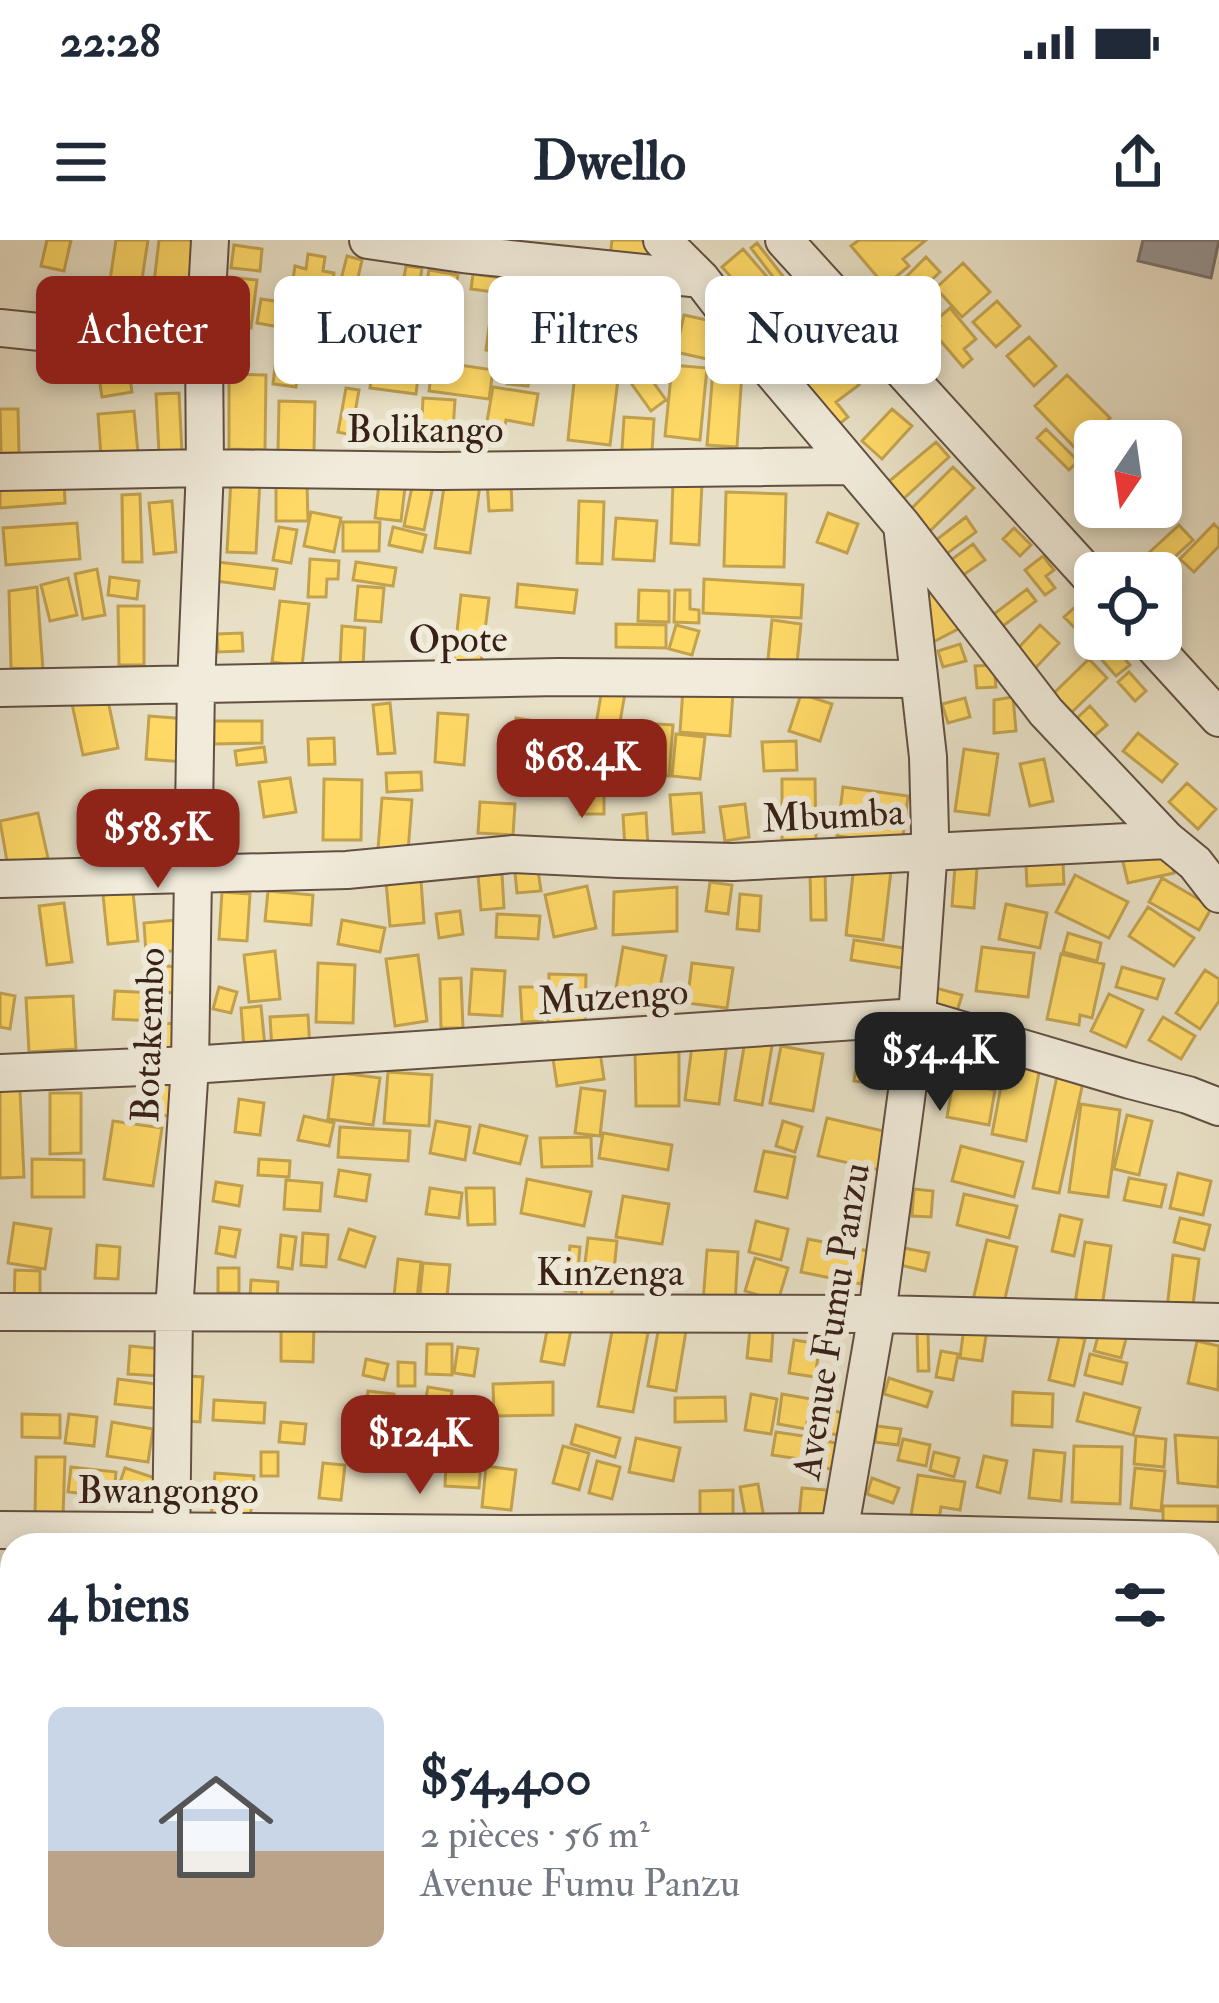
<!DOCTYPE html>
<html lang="fr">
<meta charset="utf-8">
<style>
body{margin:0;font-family:"IM FELL Double Pica",serif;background:#f6f6f7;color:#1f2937;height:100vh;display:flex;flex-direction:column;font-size:45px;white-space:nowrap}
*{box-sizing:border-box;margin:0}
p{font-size:39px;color:#747a83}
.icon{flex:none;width:66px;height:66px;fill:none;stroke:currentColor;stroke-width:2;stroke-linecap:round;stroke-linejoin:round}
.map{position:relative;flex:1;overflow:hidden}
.side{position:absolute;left:0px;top:1293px;width:1221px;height:471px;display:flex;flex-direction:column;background:#fff;border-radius:36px 36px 0 0;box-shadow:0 6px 18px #0003}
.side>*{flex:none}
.hud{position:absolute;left:36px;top:36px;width:1149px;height:108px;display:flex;gap:24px}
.needle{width:78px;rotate:193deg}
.fabs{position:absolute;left:1074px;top:180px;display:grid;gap:24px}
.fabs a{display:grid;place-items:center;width:108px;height:108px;border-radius:18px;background:#fff;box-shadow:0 6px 18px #0003;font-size:60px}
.price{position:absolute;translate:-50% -102px;padding:0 27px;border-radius:24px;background:#8f2418;color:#fff;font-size:39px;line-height:78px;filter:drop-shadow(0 3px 6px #0008)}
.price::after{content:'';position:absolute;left:50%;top:72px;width:36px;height:27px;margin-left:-18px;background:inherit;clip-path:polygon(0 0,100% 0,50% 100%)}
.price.selected{background:#222;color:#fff}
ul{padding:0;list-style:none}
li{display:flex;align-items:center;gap:36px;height:300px;padding:0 48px}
li span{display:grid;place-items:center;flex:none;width:336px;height:240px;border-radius:18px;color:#555}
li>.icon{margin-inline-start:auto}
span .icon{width:144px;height:144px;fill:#fffc;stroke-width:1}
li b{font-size:51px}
h2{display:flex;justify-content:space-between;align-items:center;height:144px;padding:0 48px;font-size:51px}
.tag{padding:0 42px;border-radius:18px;background:#fff;box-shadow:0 6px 18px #0003;font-size:42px;line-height:108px}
.tag.selected{background:#8f2418;color:#fff}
.status{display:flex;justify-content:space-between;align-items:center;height:84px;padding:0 60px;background:#fff;direction:ltr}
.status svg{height:33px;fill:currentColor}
header{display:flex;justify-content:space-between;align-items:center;height:156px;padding:0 48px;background:#fff;font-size:54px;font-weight:700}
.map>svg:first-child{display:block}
.homes{fill:#ffd966;stroke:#c3a24e;stroke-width:3}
.industry{fill:#999;stroke:#7c7572;stroke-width:3}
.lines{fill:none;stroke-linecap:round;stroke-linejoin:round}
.minor-casing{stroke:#635043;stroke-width:40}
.minor{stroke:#f0ebda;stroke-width:36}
.labels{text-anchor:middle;stroke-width:12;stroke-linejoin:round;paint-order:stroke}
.street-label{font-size:39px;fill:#372017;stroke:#f0ebda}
</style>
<div class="status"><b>22:28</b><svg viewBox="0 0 49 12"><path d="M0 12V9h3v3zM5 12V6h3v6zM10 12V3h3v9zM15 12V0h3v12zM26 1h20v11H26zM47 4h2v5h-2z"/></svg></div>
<header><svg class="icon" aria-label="menu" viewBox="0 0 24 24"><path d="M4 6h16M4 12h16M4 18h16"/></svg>Dwello<svg class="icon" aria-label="share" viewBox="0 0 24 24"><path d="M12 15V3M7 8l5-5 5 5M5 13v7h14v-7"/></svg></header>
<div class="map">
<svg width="1219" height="1763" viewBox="0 0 1219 1763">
<rect width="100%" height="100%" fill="#e8e0c6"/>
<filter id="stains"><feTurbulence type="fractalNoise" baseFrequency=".00167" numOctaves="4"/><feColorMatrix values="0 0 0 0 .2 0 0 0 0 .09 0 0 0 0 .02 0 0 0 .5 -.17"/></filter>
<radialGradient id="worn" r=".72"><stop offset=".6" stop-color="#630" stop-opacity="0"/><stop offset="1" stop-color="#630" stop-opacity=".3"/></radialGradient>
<path class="homes" d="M47,0H71L64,31L41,26Z
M116,0H148L140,52L109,47Z
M159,0H198L193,48L154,43Z
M612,0H642L658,23L609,26Z
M859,0H926L903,19L909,26L885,46L851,6Z
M757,3L793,49L786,54L751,8Z
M234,5L262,9L260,31L231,28Z
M743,9L776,47L756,65L722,27Z
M308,14L325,17L323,31L334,33L329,64L290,58L295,26L306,29Z
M347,16L362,20L354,55L338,51Z
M926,17L940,32L922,49L937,64L925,75L897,46Z
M963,23L990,52L962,77L936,48Z
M406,26L422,28L418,53L402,50Z
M429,30L458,35L448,81L420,76Z
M473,34L517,40L515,55L471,49Z
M230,37L257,40L251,88L225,86Z
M582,44L664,50L662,68L581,62Z
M42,50L84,56L80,82L38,76Z
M163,51L199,54L196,91L160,88Z
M809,53L844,95L836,102L801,60Z
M342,56L368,60L364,86L338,81Z
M493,57L520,60L513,114L486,110Z
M527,58L560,62L555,104L522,101Z
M261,59L328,69L324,95L257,83Z
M775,61L789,78L768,97L754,80Z
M997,61L1020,86L996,107L973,82Z
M950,68L976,99L964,109L972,119L963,127L933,92L940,86L935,81Z
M684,75L720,83L711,120L676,112Z
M817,86L833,104L798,134L782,116Z
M568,96L596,100L594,116L566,113Z
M1029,97L1056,126L1034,146L1007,116Z
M840,107L858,131L852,136L859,145L836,162L848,177L838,185L801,137Z
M374,114L420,120L416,154L370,148Z
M276,119L299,122L296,147L273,144Z
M316,119L357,123L356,139L315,136Z
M433,121L493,130L489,159L429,151Z
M510,124L531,127L528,146L507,144Z
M641,125L666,160L651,171L626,136Z
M672,125L707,128L700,200L665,196Z
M128,126L132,152L102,157L98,131Z
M713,130L742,132L737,207L707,205Z
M575,133L618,139L610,205L568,200Z
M229,134L266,135L265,210L229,209Z
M1067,135L1110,178L1077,210L1035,166Z
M493,147L538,154L533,185L506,180L504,190L486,187Z
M346,148L359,150L351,195L338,192Z
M179,153L182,213L159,214L156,154Z
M423,158L455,160L452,204L421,202Z
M279,161L315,162L314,211L278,210Z
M0,169H18L19,213H1Z
M892,169L912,186L882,219L862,201Z
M134,171L138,213L101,216L98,174Z
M624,177L654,179L652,212L622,210Z
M1046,189L1078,221L1069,230L1037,198Z
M936,202L949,217L900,262L887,243Z
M953,227L974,248L930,291L909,271Z
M64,239L65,263L0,268V243Z
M231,239L260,240L256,313L227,312Z
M445,240L480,245L470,313L435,308Z
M511,241L512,270L489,271L487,242Z
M673,241L702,243L699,305L671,303Z
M413,242L433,246L424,290L404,286Z
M276,243H307L308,281H276Z
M379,244L405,247L401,281L375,278Z
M726,252L786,254L784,327L724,326Z
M140,254L142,322H123L122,255Z
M172,261L176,312L154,314L149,263Z
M579,261L604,262L602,324L577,323Z
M311,272L341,278L334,312L304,306Z
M828,273L858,284L847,313L817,302Z
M966,277L976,292L941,318L931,304Z
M616,278L657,281L654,321L613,319Z
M343,282H380L379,311H343Z
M77,283L80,319L6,325L3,288Z
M1214,284L1219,289V306L1194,332L1180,319Z
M1179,285L1193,300L1157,333H1151L1140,321Z
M279,287L297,290L291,323L273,320Z
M393,287L426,295L422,312L389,305Z
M1014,288L1031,305L1020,316L1003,299Z
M973,304L985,320L956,340L944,325Z
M1043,316L1054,330L1046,336L1055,348L1045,355L1025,330Z
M310,319L339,321L338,339H327L326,357H308Z
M218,322L277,329L274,349L216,341Z
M356,322L396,328L393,346L353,340Z
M916,328L964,386L933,402Z
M97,329L105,375L83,379L75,334Z
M110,337L139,341L137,359L108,355Z
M68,338L77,375L50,381L41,345Z
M704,339L803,345L801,378L703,373Z
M518,344L577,350L574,373L516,367Z
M358,346L384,348L381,382L355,380Z
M37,347L43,430L11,428L9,351Z
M1027,349L1036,361L995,392L986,380Z
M639,350L669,351V382L638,381Z
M675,350H690V369L699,370V383L674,382Z
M461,355L489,358L480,431L453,428Z
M280,361L309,364L302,426L272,422Z
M118,366H144V425H119Z
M1075,367L1095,388V397L1089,402L1064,377Z
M772,380L801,384L797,423L768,419Z
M616,384L666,385V408L616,407Z
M676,385L699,391L692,415L669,409Z
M1040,385L1059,403L1026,438L1007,420Z
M342,386L365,388L363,427L340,426Z
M242,393L243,411L218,412L217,394Z
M1109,401L1130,425L1116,436L1095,412Z
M960,404L966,421L943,427L938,411Z
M1089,419L1107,438L1072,472L1053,454Z
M994,425L996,447L977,448L975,426Z
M1129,432L1146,451L1135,461L1118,442Z
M602,449L625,453L619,488L596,484Z
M683,449L733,453L730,496L680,492Z
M801,454L832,464L820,501L789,491Z
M107,456L118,508L83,515L72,464Z
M1013,457L1016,491L994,493V460Z
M965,458L970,477L948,483L942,464Z
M390,463L395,513L378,514L373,465Z
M1090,466L1107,485L1093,497L1076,479Z
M438,473L468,475L464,525L435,522Z
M149,476L187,479L184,522L146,519Z
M516,478L542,482L537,522L511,518Z
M214,481H262V503L214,504Z
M627,481L654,484L649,537L622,534Z
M657,484L673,485L669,536L653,535Z
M1138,493L1177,524L1162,542L1123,511Z
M676,494L705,497L700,539L672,536Z
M556,496L615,501L611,537L554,532Z
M334,498L335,524L309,525L308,499Z
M796,501L797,530L764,531L762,502Z
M264,507L266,522L237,525L235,511Z
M964,509L998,514L989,575L955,571Z
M1044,519L1053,561L1030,566L1020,524Z
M421,532L422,550L387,552L386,533Z
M290,538L296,572L264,577L259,542Z
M324,539L362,540L361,600H323Z
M782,539H815L816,600H782Z
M1187,543L1216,569L1198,589L1169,562Z
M843,547L908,556L902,604L837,596Z
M580,548H604V574H580Z
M128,553L177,554L176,601H127Z
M701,553L704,592L673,594L670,555Z
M382,558L412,560L408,611L378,609Z
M480,562L515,564L513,595L478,593Z
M745,564L749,597L725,601L720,567Z
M38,573L48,618L8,627L0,581Z
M646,573L648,607L625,609L623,575Z
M1168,607L1174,633L1128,643L1122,618Z
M1063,622L1064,644L1027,646L1026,625Z
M854,626L891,631L883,700L846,695Z
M955,626L977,628L974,668L952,666Z
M538,630L541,651L517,653L515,632Z
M825,630L826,680H811L810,631Z
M502,634L504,668L481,670L478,635Z
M1075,635L1128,662L1109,698L1056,672Z
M1162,638L1212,667L1199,690L1149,662Z
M421,640L424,683L390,686L386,642Z
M710,642L732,645L728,674L706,671Z
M587,646L596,688L554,697L545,655Z
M677,647V691L613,695L614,652Z
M268,651L313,655L311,685L265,681Z
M133,652L138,701L108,704L103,655Z
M222,652L250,654L247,701L219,699Z
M740,654L761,656L759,691L737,689Z
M64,663L72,722L47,725L39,666Z
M1006,664L1047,673L1040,708L999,699Z
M1148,667L1194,698L1174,726L1129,696Z
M460,671L463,694L439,698L436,674Z
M497,674L540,676L538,699L496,697Z
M177,680L180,710L146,714L144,683Z
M342,680L385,688L380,712L338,704Z
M1068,693L1101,703L1097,721L1063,712Z
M854,700L910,709L908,729L851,720Z
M623,707L666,716L656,768L614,760Z
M982,707L1034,713L1028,757L976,751Z
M275,711L280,759L249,762L244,715Z
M1061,714L1104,724L1092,778L1080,775L1079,785L1047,779Z
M418,715L427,781L395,786L386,719Z
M318,723L355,725L353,783L316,782Z
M692,723L733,728L727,768L687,763Z
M153,724L182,728L178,754L150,749Z
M1122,727L1164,739L1157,759L1116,747Z
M472,729L505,731L502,776L469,774Z
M1205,730L1219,739V761L1200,789L1176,773Z
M549,734L586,735L585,784L548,783Z
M461,738L463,788H441L440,739Z
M219,747L237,752L231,773L213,769Z
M520,747H540L542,781L522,782Z
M932,747L962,755L955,778L925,769Z
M115,751L156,753L155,781L113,779Z
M0,753L15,756L10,789L0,787Z
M1109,754L1143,770L1126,807L1091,791Z
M73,756L76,809L29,812L26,758Z
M261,766L265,807L244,809L241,768Z
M308,775L310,809L272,811L270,777Z
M1163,777L1195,796L1181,819L1149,800Z
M149,783L182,784L181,811L148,809Z
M862,786L900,793L891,846L854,841Z
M746,795L773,800L762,865L735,860Z
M693,798L727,803L719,864L685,860Z
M952,802L986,810L980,835L947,827Z
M599,805L604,839L557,846L552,812Z
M781,806L823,814L813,871L770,863Z
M635,812H679V866H636Z
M1007,815L1041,822L1026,901L992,894Z
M1059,827L1085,833L1059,953L1033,948Z
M152,830L182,834L176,877L146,873Z
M334,832L380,838L373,885L328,879Z
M388,832L432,835L429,886L384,883Z
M953,842L995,850L989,885L947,877Z
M581,848L605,851L600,896L575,893Z
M0,850H20L24,937L0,938Z
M50,853H81V913L50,914Z
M239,859L264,863L260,895L235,892Z
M1081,864L1120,870L1108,957L1069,952Z
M1127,875L1152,881L1139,935L1114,929Z
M304,876L334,883L329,906L298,900Z
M827,878L888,892L879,930L818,916Z
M113,881L162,888L153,946L104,939Z
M436,881L470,887L465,920L430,913Z
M783,881L802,887L795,912L776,906Z
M480,885L527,896L520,924L474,913Z
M340,887L410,891L408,921L338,917Z
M603,893L672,905L668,930L599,918Z
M591,897L592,926L542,927L540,898Z
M961,906L1023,922L1014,957L952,941Z
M764,911L795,917L787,958L755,951Z
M32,919L84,920V957H32Z
M259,919L290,921L289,937L258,935Z
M339,930L370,935L366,961L335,956Z
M1178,933L1211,941L1203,975L1170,968Z
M1129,938L1166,945L1161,967L1124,960Z
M527,939L591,952L584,986L521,973Z
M286,940L322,943L320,971L284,969Z
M216,942L242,946L239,966L213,961Z
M430,948L462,953L459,978L426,974Z
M466,948H494L495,984L468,985Z
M914,949L933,951L931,977L912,976Z
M964,954L1017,966L1009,998L957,985Z
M623,956L669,964L662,1004L616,997Z
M1060,975L1082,980L1074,1016L1052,1011Z
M1180,978L1210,985L1204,1010L1174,1002Z
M756,981L788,989L781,1020L749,1012Z
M14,983L51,989L45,1029L8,1023Z
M220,987L240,990L235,1017L216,1013Z
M349,989L375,997L365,1027L339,1019Z
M303,993L328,995L326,1027L301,1025Z
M281,995L296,997L292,1029L278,1027Z
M588,998L617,1001L611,1060L581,1057Z
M808,999L868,1011L861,1044L801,1032Z
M987,1000L1017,1007L1003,1067L973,1060Z
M1085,1002L1111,1006L1102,1067L1075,1063Z
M97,1005L120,1007L118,1039L95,1038Z
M570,1006L580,1007L576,1052L565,1051Z
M904,1008L929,1013L925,1031L900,1025Z
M707,1010L738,1012L735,1064L703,1062Z
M1173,1015L1199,1019L1192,1072L1167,1069Z
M755,1018L788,1028L778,1061L745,1051Z
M398,1019L421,1022L417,1058L394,1056Z
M423,1023L450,1025L447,1057L420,1054Z
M218,1028H239V1053H218Z
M15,1030L40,1031V1063L14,1062Z
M251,1040L278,1042L277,1059L250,1058Z
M281,1083L314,1084L313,1122L281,1121Z
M548,1086L571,1090L564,1125L541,1121Z
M613,1086L648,1093L633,1172L598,1166Z
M659,1087L686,1091L676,1151L648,1146Z
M964,1087L987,1090L982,1121L960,1118Z
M750,1089L773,1091L771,1121L747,1118Z
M917,1092L928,1093L929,1131H918Z
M1099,1092L1126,1099L1121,1118L1094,1111Z
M1060,1093L1085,1099L1074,1146L1049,1140Z
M794,1100L820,1104L815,1137L789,1133Z
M1197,1101L1219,1106L1218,1150L1188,1143Z
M427,1104H452V1135L426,1134Z
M130,1106L163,1109L160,1136L128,1134Z
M458,1107L478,1109L474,1136L454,1133Z
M941,1111L958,1114L953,1140L936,1137Z
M1090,1114L1127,1123L1122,1144L1085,1135Z
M366,1119L388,1124L384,1140L363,1135Z
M398,1122L415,1123V1146H398Z
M189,1136L203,1137L200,1182L187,1181Z
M889,1138L932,1152L927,1167L884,1154Z
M118,1139L164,1145L161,1169L115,1164Z
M553,1142V1175L494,1176L493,1144Z
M428,1147L452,1151L446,1187L421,1183Z
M368,1151L394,1154L391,1173L366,1170Z
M1013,1152L1053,1154L1052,1187L1012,1185Z
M1084,1153L1140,1168L1133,1195L1077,1181Z
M751,1154L777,1159L771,1194L745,1190Z
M782,1154L811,1159L806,1189L778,1184Z
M725,1157L726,1181L675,1182V1158Z
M214,1160L265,1163L264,1183L213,1180Z
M818,1167L843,1173L838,1195L813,1190Z
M22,1174L60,1175V1198L22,1197Z
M69,1174L97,1177L94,1206L65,1203Z
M112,1182L153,1189L148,1222L107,1216Z
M281,1182L306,1184L304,1204L279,1202Z
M576,1185L620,1198L615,1217L571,1204Z
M877,1186L901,1189L898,1205L875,1202Z
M776,1192L810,1197L807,1220L772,1215Z
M1175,1195L1219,1198L1218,1247L1178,1243Z
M1136,1196L1166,1199L1164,1227L1134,1224Z
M636,1198L680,1208L673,1241L629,1232Z
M819,1199L839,1204L834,1230L813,1225Z
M903,1199L930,1205L926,1226L898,1220Z
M447,1206L482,1208L479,1248L445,1246Z
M563,1206L589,1213L579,1250L553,1243Z
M1074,1206L1122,1207L1120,1264L1072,1262Z
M416,1207L440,1210L438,1227L415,1225Z
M1034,1210L1065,1213L1061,1261L1029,1258Z
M261,1212H278V1236H261Z
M934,1212L959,1218L954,1237L930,1230Z
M984,1216L1007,1221L1000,1253L977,1247Z
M36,1217H65L63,1276L35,1275Z
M597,1221L620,1227L612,1259L589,1253Z
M323,1223L345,1225L341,1260L319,1258Z
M486,1226L516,1230L511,1270L482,1267Z
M71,1227L116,1232L114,1257L68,1252Z
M125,1228L158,1239L152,1256L119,1245Z
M1135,1228L1165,1231L1161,1271L1131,1268Z
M215,1233L254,1236L250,1282L211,1278Z
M918,1235L965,1242L960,1270L941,1267L939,1280L911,1275Z
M872,1238L899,1248L893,1263L867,1254Z
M758,1244L764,1278L746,1281L740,1247Z
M802,1248L827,1250L824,1280L799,1278Z
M733,1250V1281L700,1282V1251Z
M1163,1266H1218V1289H1163Z
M1209,1505H1219L1217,1572H1209Z
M0,1619L12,1622L11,1655L0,1652Z
M18,1752H52L51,1763H16Z
M277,1752H324V1763H278Z
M471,1752L516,1754L515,1763H470Z
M665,1752H700L699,1763H664Z
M863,1752H908L906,1763H862Z
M913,1752H947L946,1763H912Z"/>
<path class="industry" d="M1143,0H1219L1211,38L1138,21Z"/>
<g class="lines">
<g class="minor-casing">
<path id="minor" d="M368,0L463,14L701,39
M662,0L701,39L770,129L902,285L1046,472L1167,600L1195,623L1219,654
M784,0L1095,342
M0,88L204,109
M0,232L205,228L440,231L850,226
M1147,399L1219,478
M0,448L558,437L919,439
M0,639L347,630L513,614L619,619L733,622L1167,600
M0,833L190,825L917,777L1130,840L1188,855L1219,867
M0,1072L877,1074L1219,1082
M0,1290L505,1294L840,1292L1219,1301
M171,1305L174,1072L190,825L196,446L205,228L204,109L210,0
M837,1305L877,1074L917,777L930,593L928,517L902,285
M0,1558L12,1559
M1209,1596H1219
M169,1752V1763
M770,1763L771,1752"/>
</g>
<use href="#minor" class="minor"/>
</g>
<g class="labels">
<g class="street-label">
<text x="425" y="202">Bolikango</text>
<text transform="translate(458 398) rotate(-1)" y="14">Opote</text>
<text transform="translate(833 574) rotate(-3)" y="14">Mbumba</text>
<text transform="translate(613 755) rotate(-4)" y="14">Muzengo</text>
<text transform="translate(147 795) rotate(-88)" y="14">Botakembo</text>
<text x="610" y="1045">Kinzenga</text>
<text transform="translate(830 1081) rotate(-81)" y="14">Avenue Fumu Panzu</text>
<text x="168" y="1263">Bwangongo</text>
</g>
</g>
<rect width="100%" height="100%" filter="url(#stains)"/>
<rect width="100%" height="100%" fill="url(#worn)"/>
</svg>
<div class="fabs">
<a><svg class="needle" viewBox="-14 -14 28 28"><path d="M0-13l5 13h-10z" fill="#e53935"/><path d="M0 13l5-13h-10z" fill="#747a83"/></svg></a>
<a><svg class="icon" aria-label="locate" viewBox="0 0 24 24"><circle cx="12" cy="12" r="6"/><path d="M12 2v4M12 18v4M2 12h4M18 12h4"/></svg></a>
</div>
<b class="price" style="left:582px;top:581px">$68.4K</b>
<b class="price" style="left:158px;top:651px">$58.5K</b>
<b class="price selected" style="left:940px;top:874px">$54.4K</b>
<b class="price" style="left:420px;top:1257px">$124K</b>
<div class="hud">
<a class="tag selected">Acheter</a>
<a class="tag">Louer</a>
<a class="tag">Filtres</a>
<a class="tag">Nouveau</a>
</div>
<section class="side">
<h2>4 biens<svg class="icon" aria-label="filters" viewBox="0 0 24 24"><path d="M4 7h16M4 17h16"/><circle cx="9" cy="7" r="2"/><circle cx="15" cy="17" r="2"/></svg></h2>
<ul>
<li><span style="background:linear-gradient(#c9d6e8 60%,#b9a48a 0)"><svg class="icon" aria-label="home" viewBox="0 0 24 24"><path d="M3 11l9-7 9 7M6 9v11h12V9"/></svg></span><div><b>$54,400</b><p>2 pièces · 56 m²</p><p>Avenue Fumu Panzu</p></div></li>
</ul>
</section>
</div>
